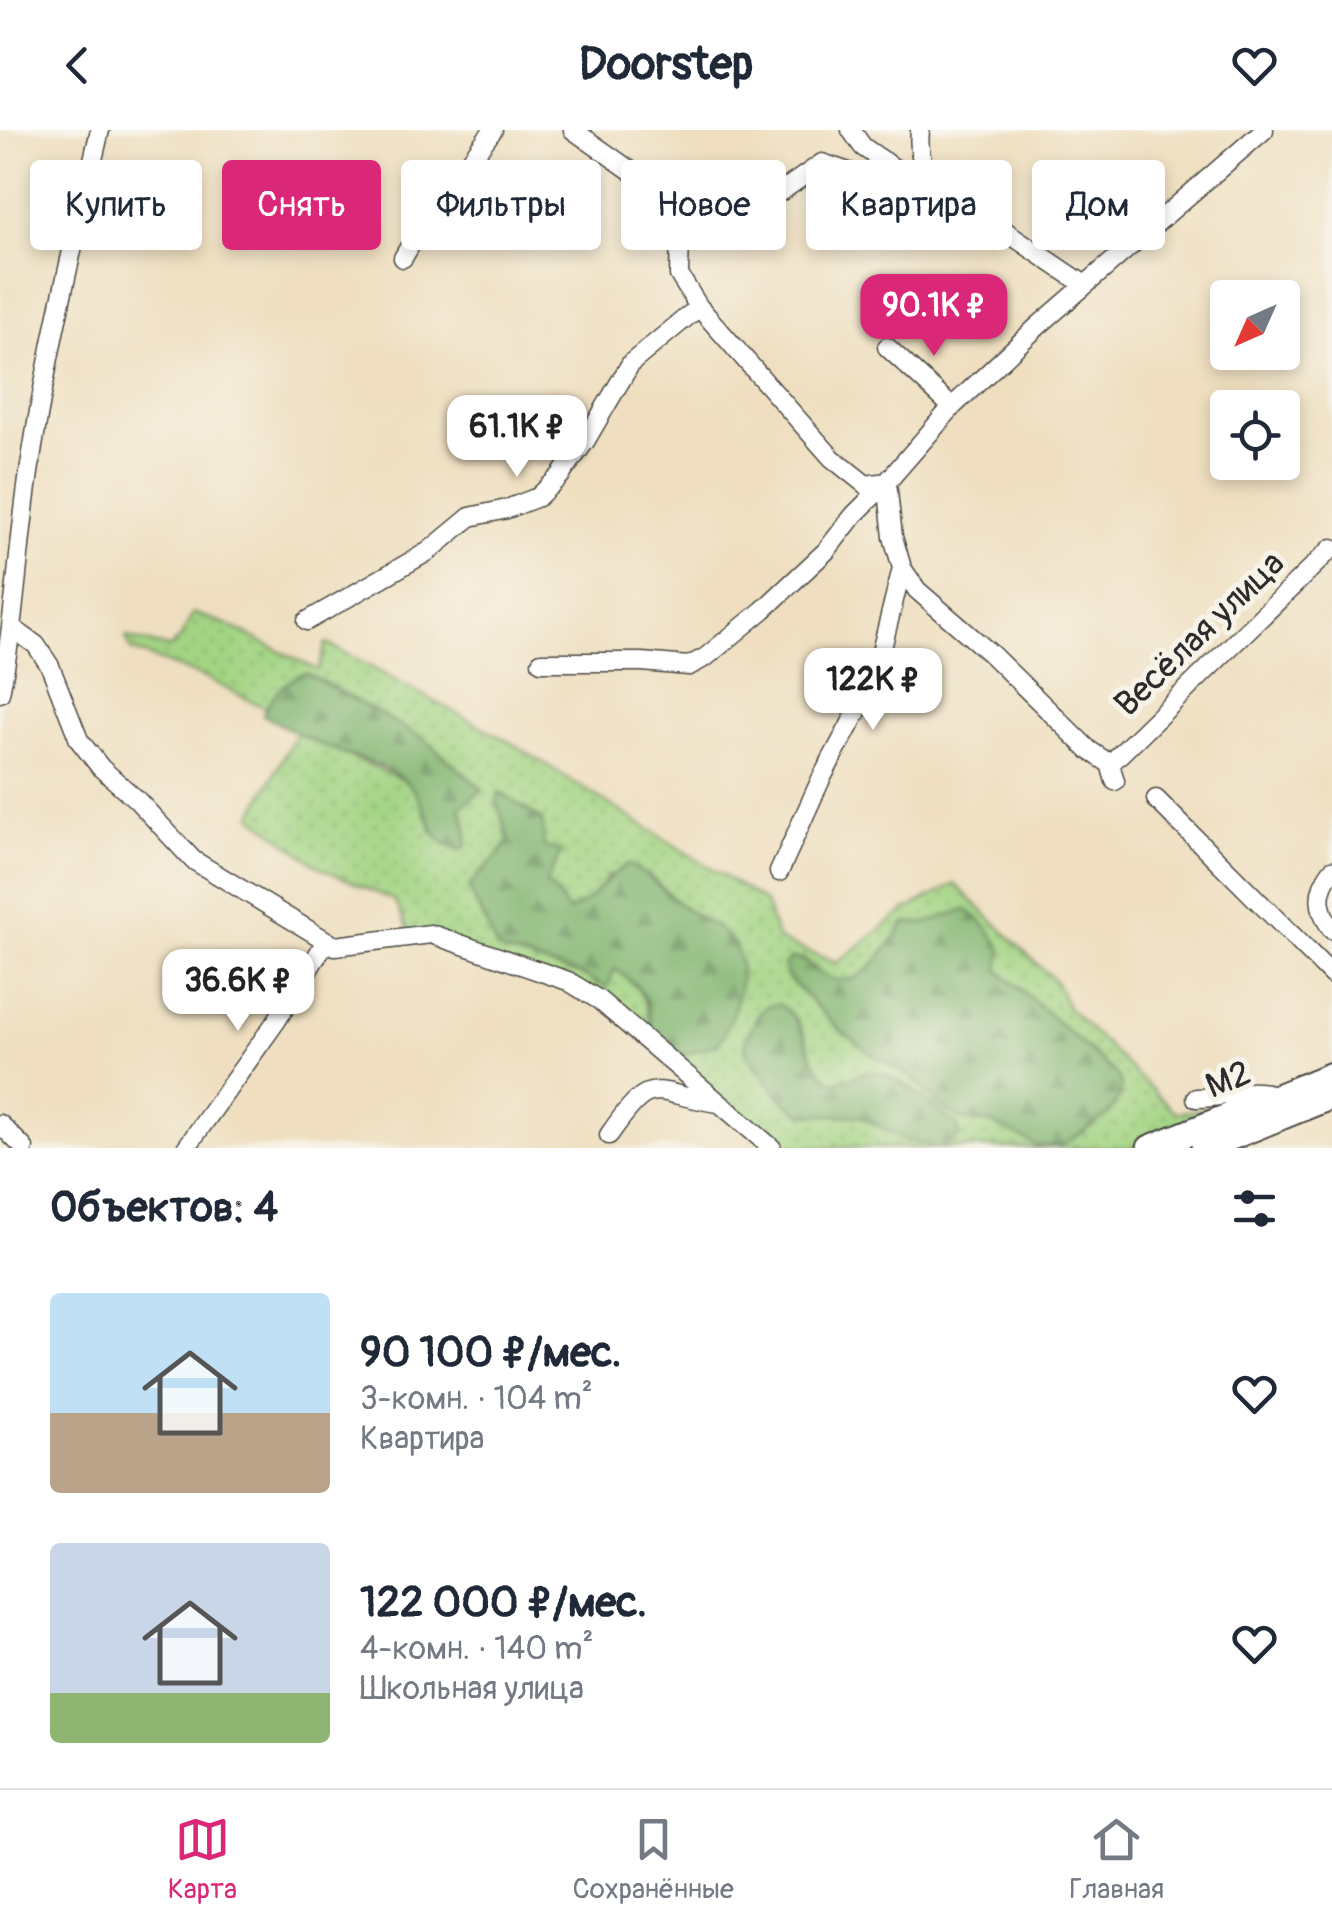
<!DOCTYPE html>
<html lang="ru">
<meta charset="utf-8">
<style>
body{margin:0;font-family:Pangolin,sans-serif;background:#f6f6f7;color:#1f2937;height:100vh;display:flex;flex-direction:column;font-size:38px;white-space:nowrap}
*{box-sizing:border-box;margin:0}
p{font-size:32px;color:#747a83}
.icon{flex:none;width:55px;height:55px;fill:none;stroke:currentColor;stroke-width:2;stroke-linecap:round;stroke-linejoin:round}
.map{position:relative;height:1018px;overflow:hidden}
.drawer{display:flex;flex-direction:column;background:#fff;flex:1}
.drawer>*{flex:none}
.guide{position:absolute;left:30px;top:30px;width:1272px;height:90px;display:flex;gap:20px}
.needle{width:65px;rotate:225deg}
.tools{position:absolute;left:1210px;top:150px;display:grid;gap:20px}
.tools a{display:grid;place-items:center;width:90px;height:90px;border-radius:10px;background:#fff;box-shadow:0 5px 15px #0003;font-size:50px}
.price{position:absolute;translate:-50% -85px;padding:0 22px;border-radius:20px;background:#fff;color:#222;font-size:32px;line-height:65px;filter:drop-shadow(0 2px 5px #0008)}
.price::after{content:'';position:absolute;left:50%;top:60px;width:30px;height:22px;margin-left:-15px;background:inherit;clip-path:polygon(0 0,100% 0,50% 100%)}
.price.current{background:#db2777;color:#fff}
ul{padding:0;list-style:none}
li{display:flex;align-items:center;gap:30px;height:250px;padding:0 50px}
li span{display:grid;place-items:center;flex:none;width:280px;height:200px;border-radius:10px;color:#555}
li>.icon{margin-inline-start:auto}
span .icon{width:120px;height:120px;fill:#fffc;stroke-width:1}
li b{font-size:42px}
h2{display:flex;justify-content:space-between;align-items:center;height:120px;padding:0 50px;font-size:42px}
.tag{padding:0 35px;border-radius:10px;background:#fff;box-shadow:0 5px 15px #0003;font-size:35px;line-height:90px}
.tag.current{background:#db2777;color:#fff}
header{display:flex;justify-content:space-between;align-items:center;height:130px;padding:0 50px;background:#fff;font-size:45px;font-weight:700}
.dock{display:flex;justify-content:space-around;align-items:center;height:140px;border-top:2px solid #e0e1e3;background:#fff;font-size:28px;color:#747a83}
.dock a{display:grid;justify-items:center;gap:5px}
.dock .current{color:#db2777}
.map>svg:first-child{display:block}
.grass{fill:url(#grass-dots);stroke:#678057;stroke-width:2.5;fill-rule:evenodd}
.forest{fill:url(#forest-firs);stroke:#56704e;stroke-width:2.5}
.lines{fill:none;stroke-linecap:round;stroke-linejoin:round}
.minor-casing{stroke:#484641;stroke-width:21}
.highway-casing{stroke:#484641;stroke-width:29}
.minor{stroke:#fff;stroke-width:18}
.highway{stroke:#fff;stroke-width:25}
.labels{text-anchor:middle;stroke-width:10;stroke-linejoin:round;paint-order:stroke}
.street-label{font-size:35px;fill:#2b2b2b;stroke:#f7f3e8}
</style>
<header><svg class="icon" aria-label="back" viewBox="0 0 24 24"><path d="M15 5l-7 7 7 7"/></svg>Doorstep<svg class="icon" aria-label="heart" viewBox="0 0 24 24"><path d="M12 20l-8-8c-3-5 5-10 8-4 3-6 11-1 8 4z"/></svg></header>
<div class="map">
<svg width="1332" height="1018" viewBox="0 0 1332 1018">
<defs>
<pattern id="grass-dots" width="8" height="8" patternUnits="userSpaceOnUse" patternTransform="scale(2.5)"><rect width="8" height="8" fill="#a3d483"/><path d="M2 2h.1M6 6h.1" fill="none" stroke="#8cb671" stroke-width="1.8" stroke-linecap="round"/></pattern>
<pattern id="forest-firs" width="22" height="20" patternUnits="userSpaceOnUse" patternTransform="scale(2.5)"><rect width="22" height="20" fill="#82b671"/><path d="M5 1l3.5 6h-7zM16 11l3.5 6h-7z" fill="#6b945d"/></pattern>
</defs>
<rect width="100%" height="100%" fill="#f7f3e8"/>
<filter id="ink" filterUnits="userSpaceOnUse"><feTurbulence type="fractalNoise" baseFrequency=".01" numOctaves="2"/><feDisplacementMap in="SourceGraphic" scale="20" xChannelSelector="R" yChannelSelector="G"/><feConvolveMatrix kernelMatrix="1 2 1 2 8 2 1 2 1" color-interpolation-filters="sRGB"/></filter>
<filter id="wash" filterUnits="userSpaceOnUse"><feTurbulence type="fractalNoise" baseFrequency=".0048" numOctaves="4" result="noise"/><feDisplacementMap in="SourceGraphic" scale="40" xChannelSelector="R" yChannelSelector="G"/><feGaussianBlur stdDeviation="2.25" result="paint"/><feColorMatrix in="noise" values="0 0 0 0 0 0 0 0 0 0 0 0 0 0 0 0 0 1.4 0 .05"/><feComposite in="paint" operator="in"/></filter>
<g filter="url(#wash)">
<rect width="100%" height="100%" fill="#efdfc0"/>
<path class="grass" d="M193,483L226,494L318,540L326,513L510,612L765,772L778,810L837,833L904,781L955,754L1055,851L1068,878L1176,983L1270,969L1154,1018H778L600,867L410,803L395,771L319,737L252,686L296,603L404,650L421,668L433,703L467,699L459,677L483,660L424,609L313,546L298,545L265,578L203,547L131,520L126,507L169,518L180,509ZM497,672L544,717L561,722L546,754L557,764L567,781L588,773L609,745L648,744L680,775L725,804L652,903C647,869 642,860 615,838L607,857L582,845L498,820L469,758C479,740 498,730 509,710ZM966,779L999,840L1116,944L1038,1016L993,994L961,989L943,978L911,946L879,929L841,901L788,848L802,828C810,834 819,843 827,847C863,863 888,817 905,793H927ZM778,874C787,879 796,887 801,897C810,915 814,957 843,952C851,951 859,945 866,942L905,1010L860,986L802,984L782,969L751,930L745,919L747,906L767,876Z"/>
<path class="forest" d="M306,543L424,609L483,660L460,678L467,699V715L461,720C427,717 430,672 405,651C384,633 352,627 326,617C305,608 284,596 263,585C268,568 288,548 306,543Z
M499,662L543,690L544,717L561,721L546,754L557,764L567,781C597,770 601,750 628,734C650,745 663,762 682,776C696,787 715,794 727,806C754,833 735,886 718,914L684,925L668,918L652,903L647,872L636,855L615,839L607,858L582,845L498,820L469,758C480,739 498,730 509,710L497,672Z
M966,779L986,795L1002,819L999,841L1116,944L1121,954V965L1109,984L1063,1015L1038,1016L993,994L961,989L943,978L911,946L879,929L841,901L788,847L784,836L791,828C807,828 812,839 826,846C862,865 887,817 905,793H927Z
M778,874C809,891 804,930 831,951C846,953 855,943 869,942C895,940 936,980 957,995L960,1006L942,1018L905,1010L860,986L802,984L782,969L751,930L745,918L747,906L759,884L767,876Z"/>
</g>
<g filter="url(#ink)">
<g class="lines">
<g class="minor-casing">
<path id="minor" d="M573,0L671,69L720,75
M851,0L863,17L916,53H934L1085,155
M920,0C918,21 921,36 934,53
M916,53L884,54L822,33L782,61L721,75L691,90L680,104L679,145L699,177L832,328L866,355L887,352L952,277L1037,197L1264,0
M403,128L422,95L493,0
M887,217L952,277
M307,491L429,421L470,387L507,379L538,367L560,346L586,310L631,233L699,177
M11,497L36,515L50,536L79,610L101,638L137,670L193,730L335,816L431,804L568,851L599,870L772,1018
M541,532H642L689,536L706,527L763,480L826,421L854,385L887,352L893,407L902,438L917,460L991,524L1089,620L1110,634L1115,651
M0,563C16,488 18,412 30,336C47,223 74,111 100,0
M1110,634L1332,418
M1156,669L1332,845
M1332,740C1316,761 1317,778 1332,800
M779,742L821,649L874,550L902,438
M1196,968C1222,969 1254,954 1277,967
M0,994L24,1018
M609,1005C654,940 650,964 719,973
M186,1018L277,890L325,813"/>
</g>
<g class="highway-casing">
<path id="highway" d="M1150,1018L1332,945
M1204,1018L1332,966"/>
</g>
<use href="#minor" class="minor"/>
<use href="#highway" class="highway"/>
</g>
</g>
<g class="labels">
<g class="street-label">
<text transform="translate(1199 503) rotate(-44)" y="12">Весёлая улица</text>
<text transform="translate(1228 949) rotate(-22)" y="12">М2</text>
</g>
</g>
</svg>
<div class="tools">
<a><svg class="needle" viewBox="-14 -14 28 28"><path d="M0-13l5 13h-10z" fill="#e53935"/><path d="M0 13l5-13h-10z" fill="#747a83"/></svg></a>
<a><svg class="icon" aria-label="locate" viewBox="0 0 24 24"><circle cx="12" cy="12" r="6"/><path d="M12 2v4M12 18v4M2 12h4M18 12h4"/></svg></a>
</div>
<b class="price current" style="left:934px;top:229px">90.1K ₽</b>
<b class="price" style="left:517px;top:350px">61.1K ₽</b>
<b class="price" style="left:873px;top:603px">122K ₽</b>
<b class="price" style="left:238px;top:904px">36.6K ₽</b>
<div class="guide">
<a class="tag">Купить</a>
<a class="tag current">Снять</a>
<a class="tag">Фильтры</a>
<a class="tag">Новое</a>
<a class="tag">Квартира</a>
<a class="tag">Дом</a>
</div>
</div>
<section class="drawer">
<h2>Объектов: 4<svg class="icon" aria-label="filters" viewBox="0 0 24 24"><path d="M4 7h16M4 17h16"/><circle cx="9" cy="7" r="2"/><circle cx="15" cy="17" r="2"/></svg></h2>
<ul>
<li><span style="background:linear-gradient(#bfe0f5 60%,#b9a48a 0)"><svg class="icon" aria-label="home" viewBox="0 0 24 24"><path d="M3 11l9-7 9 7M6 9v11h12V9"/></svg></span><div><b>90 100 ₽/мес.</b><p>3-комн. · 104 m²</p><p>Квартира</p></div><svg class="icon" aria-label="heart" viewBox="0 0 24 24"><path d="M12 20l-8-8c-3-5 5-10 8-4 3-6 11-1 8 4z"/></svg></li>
<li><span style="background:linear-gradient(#c9d6e8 75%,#8fb573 0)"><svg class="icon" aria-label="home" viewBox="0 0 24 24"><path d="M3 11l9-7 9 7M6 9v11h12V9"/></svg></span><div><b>122 000 ₽/мес.</b><p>4-комн. · 140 m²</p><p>Школьная улица</p></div><svg class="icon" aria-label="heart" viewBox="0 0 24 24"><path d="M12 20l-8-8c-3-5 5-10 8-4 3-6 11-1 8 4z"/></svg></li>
</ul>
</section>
<nav class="dock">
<a class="current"><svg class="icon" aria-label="map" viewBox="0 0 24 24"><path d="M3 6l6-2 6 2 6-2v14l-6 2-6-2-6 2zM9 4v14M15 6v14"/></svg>Карта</a>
<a><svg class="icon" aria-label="saved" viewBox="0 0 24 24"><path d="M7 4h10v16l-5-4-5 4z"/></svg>Сохранённые</a>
<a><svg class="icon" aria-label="home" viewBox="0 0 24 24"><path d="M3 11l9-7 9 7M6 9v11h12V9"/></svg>Главная</a>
</nav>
